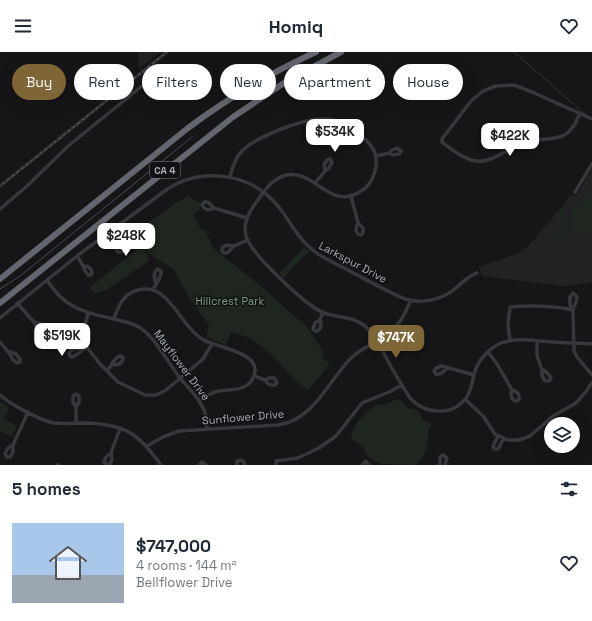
<!DOCTYPE html>
<meta charset="utf-8">
<style>
body{margin:0;font-family:"Space Grotesk",sans-serif;background:#f6f6f7;color:#1f2937;height:100vh;display:flex;flex-direction:column;font-size:15px;white-space:nowrap}
*{box-sizing:border-box;margin:0}
p{font-size:13px;color:#747a83}
.icon{flex:none;width:22px;height:22px;fill:none;stroke:currentColor;stroke-width:2;stroke-linecap:round;stroke-linejoin:round}
.map{position:relative;height:413px;overflow:hidden}
.panel{display:flex;flex-direction:column;background:#fff;flex:1}
.panel>*{flex:none}
.top-card{position:absolute;left:12px;top:12px;width:568px;height:36px;display:flex;gap:8px}
.fabs{position:absolute;left:544px;top:365px;display:grid;gap:8px}
.fabs a{display:grid;place-items:center;width:36px;height:36px;border-radius:50%;background:#fff;box-shadow:0 4px 16px #0002;font-size:20px}
.price{position:absolute;translate:-50% -34px;padding:0 9px;border-radius:8px;background:#fff;color:#222;font-size:13px;line-height:26px;filter:drop-shadow(0 1px 2px #0008)}
.price::after{content:'';position:absolute;left:50%;top:24px;width:12px;height:9px;margin-left:-6px;background:inherit;clip-path:polygon(0 0,100% 0,50% 100%)}
.price.on{background:#7e6636;color:#fff}
ul{padding:0;list-style:none}
li{display:flex;align-items:center;gap:12px;height:100px;padding:0 12px}
li span{display:grid;place-items:center;flex:none;width:112px;height:80px;border-radius:0px;color:#555}
li>.icon{margin-inline-start:auto}
span .icon{width:48px;height:48px;fill:#fffc;stroke-width:1}
li b{font-size:17px}
h2{display:flex;justify-content:space-between;align-items:center;height:48px;padding:0 12px;font-size:17px}
.chip{padding:0 14px;border-radius:18px;background:#fff;box-shadow:0 4px 16px #0002;font-size:14px;line-height:36px}
.chip.on{background:#7e6636;color:#fff}
header{display:flex;justify-content:space-between;align-items:center;height:52px;padding:0 12px;background:#fff;font-size:18px;font-weight:800}
.map>svg:first-child{display:block}
.built{fill:#222225}
.green{fill:#1e261f}
.lines{fill:none;stroke-linecap:round;stroke-linejoin:round}
.stream{stroke:#2c353c;stroke-width:1}
.minor{stroke:#37383d;stroke-width:3.5}
.motorway{stroke:#63666e;stroke-width:6}
.tram{stroke:#4a4c52;stroke-width:1}
.rail-casing{stroke:#4a4c52;stroke-width:2.5}
.rail{stroke:#111113;stroke-width:1;stroke-dasharray:3;stroke-linecap:butt}
.labels{text-anchor:middle;stroke-width:3;stroke-linejoin:round;paint-order:stroke}
.shield{fill:#111113;stroke:#7b7e86;stroke-width:1}
.shield-label{font-size:10px;font-weight:bold;fill:#a8adb8}
.street-label{font-size:11px;fill:#a8adb8;stroke:#111113}
.park-label{font-size:11px;fill:#7fa381;stroke:#111113}
</style>
<header><svg class="icon" aria-label="menu" viewBox="0 0 24 24"><path d="M4 6h16M4 12h16M4 18h16"/></svg>Homiq<svg class="icon" aria-label="heart" viewBox="0 0 24 24"><path d="M12 20l-8-8c-3-5 5-10 8-4 3-6 11-1 8 4z"/></svg></header>
<div class="map">
<svg width="592" height="413" viewBox="0 0 592 413">
<rect width="100%" height="100%" fill="#161618"/>
<path class="built" d="M138,0H160L139,17Z
M592,116V231L562,234L482,224L479,215L519,201L531,191L562,154L570,143L573,144L577,143Z"/>
<path class="green" d="M592,131V179L573,181L572,157L581,150Z
M188,144L200,151V157L194,163L200,176L206,180L213,196L262,235L309,277L323,299L322,305L330,312L308,339C288,324 274,300 252,288C246,284 237,282 231,280L226,293L206,285L209,273L192,250L174,218L145,199L150,208L106,238L95,241L89,236L141,194L134,182L175,151Z
M562,155L567,159L568,178L558,179V173H563V174H566H564L563,166L558,167L555,164Z
M568,179L569,184L549,186L548,181Z
M304,195L309,200L295,213L284,226L279,221Z
M398,347L402,348L406,354L410,357C420,357 419,361 423,368L432,372L429,375C428,389 428,405 416,413L381,412L368,405L363,394L351,387C352,372 366,360 377,353C381,351 380,353 383,353C388,352 393,348 398,347Z
M0,350L9,355L4,367L17,374L12,385L0,379Z"/>
<g class="lines">
<path class="stream" d="M514,0L585,62"/>
<path class="minor" d="M580,61C576,69 573,79 564,83C554,89 535,86 522,91C509,96 491,111 477,109C465,108 451,97 442,90V87L471,49L483,39L496,34L514,33L532,40L592,67
M502,86L503,82L498,75L495,76L494,80L497,85L502,86L508,97
M397,96L401,99L399,102L393,103L389,101L392,98Z
M376,104L389,101
M230,125C232,116 235,107 241,100C256,84 307,65 328,67C337,68 344,72 351,77C367,86 381,99 375,119C373,127 368,135 361,139C330,160 315,117 286,123C271,127 263,141 255,152C247,163 242,175 247,187C255,205 306,254 324,261C338,266 352,264 365,274C373,281 377,291 383,300C391,315 400,331 410,346C424,362 452,365 466,346C471,339 472,331 474,323C477,309 488,297 501,291C517,285 536,289 552,290C565,291 579,291 592,292
M315,131L325,119L329,116L332,110L330,107L327,108L324,113L325,119
M575,140L592,112
M351,144L358,171
M214,156L208,158L204,156L202,153L204,150H208L214,156L247,166
M0,157L26,135L67,95L158,21
M358,171L363,176V181L360,183C355,181 355,175 358,171Z
M107,181L114,190L115,196L118,200H121L123,197C122,193 118,190 114,190
M234,194C230,193 225,193 222,196V199L224,201H227L234,194L248,188
M77,204C79,207 81,210 82,212C84,216 84,219 88,223H91L92,220C91,216 88,214 84,214
M47,228C63,254 81,260 110,266C120,269 130,270 139,275C154,284 168,310 179,325C187,335 198,344 203,356C207,363 207,370 207,377
M153,238C155,232 162,226 161,219L158,217C153,220 154,226 156,231
M17,251L34,270L38,278L41,281L45,279V276L41,272L34,270
M573,258L570,253V245L573,241L577,245L576,250L573,258L574,299L577,305L592,323
M88,261L84,278L86,293L89,298L100,312L118,330L145,343H156L166,338L203,307L212,292
M0,266L77,204L166,138C201,114 251,121 278,154C290,169 298,187 314,199C324,207 337,212 348,218C367,228 386,239 405,247C423,252 442,248 456,236C463,230 468,224 477,221
M114,267C118,255 122,244 135,239C169,227 179,274 202,287C216,296 266,300 253,326C246,341 228,336 215,340C209,342 204,345 199,349
M320,268L315,271L313,277L315,279H317C321,277 322,272 320,268L323,260
M510,289L508,272L510,255C526,253 557,254 573,258
M537,289V304L542,318V324L545,329H549L551,326C549,321 546,320 542,317
M0,290L9,301L13,308L17,311L20,310V307L16,302L7,299
M81,298C76,296 70,296 69,302L71,305C77,305 81,298 87,295
M488,300L497,312L512,338C516,339 520,342 519,347L517,349C511,349 510,342 512,338
M447,316C444,320 441,323 436,322L434,319L436,316L442,314L474,323
M107,319C112,314 114,305 120,304L123,305C123,312 118,313 113,313
M254,324L265,328L269,326H274L277,331L275,333C270,334 267,332 265,328
M0,343C12,353 39,368 54,371C64,372 75,371 85,371C125,372 138,381 161,413
M465,347L483,364L495,382L508,388H519L530,384L553,364L576,351L585,341L592,331
M76,355L79,350V344L76,342L73,344V350L76,355V371
M498,384L493,394L494,397H498L504,386
M13,393L8,396L5,402L7,405H10L13,400V393L28,360
M147,394L163,385L179,379L278,373C314,368 328,329 351,306C363,294 382,290 394,277C402,269 406,259 411,248
M111,401L106,405L104,410L106,412H110L112,407L111,401L120,376
M57,413H59
M199,413L202,410L206,413
M237,413V409L240,408L243,409L245,413
M276,413V409L298,406L319,396L336,384L362,351L389,340L402,333
M362,413L366,409L369,413
M440,413V405L443,403L447,406L445,413"/>
<path class="motorway" d="M0,227L188,76C228,46 270,21 316,0
M0,251L233,65L287,29L341,0"/>
<path class="tram" d="M0,237L20,224L192,85"/>
<g class="rail-casing">
<path id="rail" d="M0,134L167,0"/>
</g>
<use href="#rail" class="rail"/>
</g>
<g class="labels">
<rect class="shield" x="150" y="110" width="30" height="16" rx="3"/>
<g class="shield-label">
<text x="165" y="122">CA 4</text>
</g>
<g class="street-label">
<text transform="translate(353 210) rotate(28)" y="4">Larkspur Drive</text>
<text transform="translate(182 313) rotate(53)" y="4">Mayflower Drive</text>
<text transform="translate(243 365) rotate(-5)" y="4">Sunflower Drive</text>
</g>
<g class="park-label">
<text x="230" y="253">Hillcrest Park</text>
</g>
</g>
</svg>
<div class="fabs">
<a><svg class="icon" aria-label="layers" viewBox="0 0 24 24"><path d="M12 4l9 5-9 5-9-5zM3 14l9 5 9-5"/></svg></a>
</div>
<b class="price" style="left:335px;top:101px">$534K</b>
<b class="price" style="left:510px;top:105px">$422K</b>
<b class="price" style="left:126px;top:205px">$248K</b>
<b class="price" style="left:62px;top:305px">$519K</b>
<b class="price on" style="left:396px;top:307px">$747K</b>
<div class="top-card">
<a class="chip on">Buy</a>
<a class="chip">Rent</a>
<a class="chip">Filters</a>
<a class="chip">New</a>
<a class="chip">Apartment</a>
<a class="chip">House</a>
</div>
</div>
<section class="panel">
<h2>5 homes<svg class="icon" aria-label="filters" viewBox="0 0 24 24"><path d="M4 7h16M4 17h16"/><circle cx="9" cy="7" r="2"/><circle cx="15" cy="17" r="2"/></svg></h2>
<ul>
<li><span style="background:linear-gradient(#a9c7e8 65%,#9aa5b1 0)"><svg class="icon" aria-label="home" viewBox="0 0 24 24"><path d="M3 11l9-7 9 7M6 9v11h12V9"/></svg></span><div><b>$747,000</b><p>4 rooms · 144 m²</p><p>Bellflower Drive</p></div><svg class="icon" aria-label="heart" viewBox="0 0 24 24"><path d="M12 20l-8-8c-3-5 5-10 8-4 3-6 11-1 8 4z"/></svg></li>
</ul>
</section>
